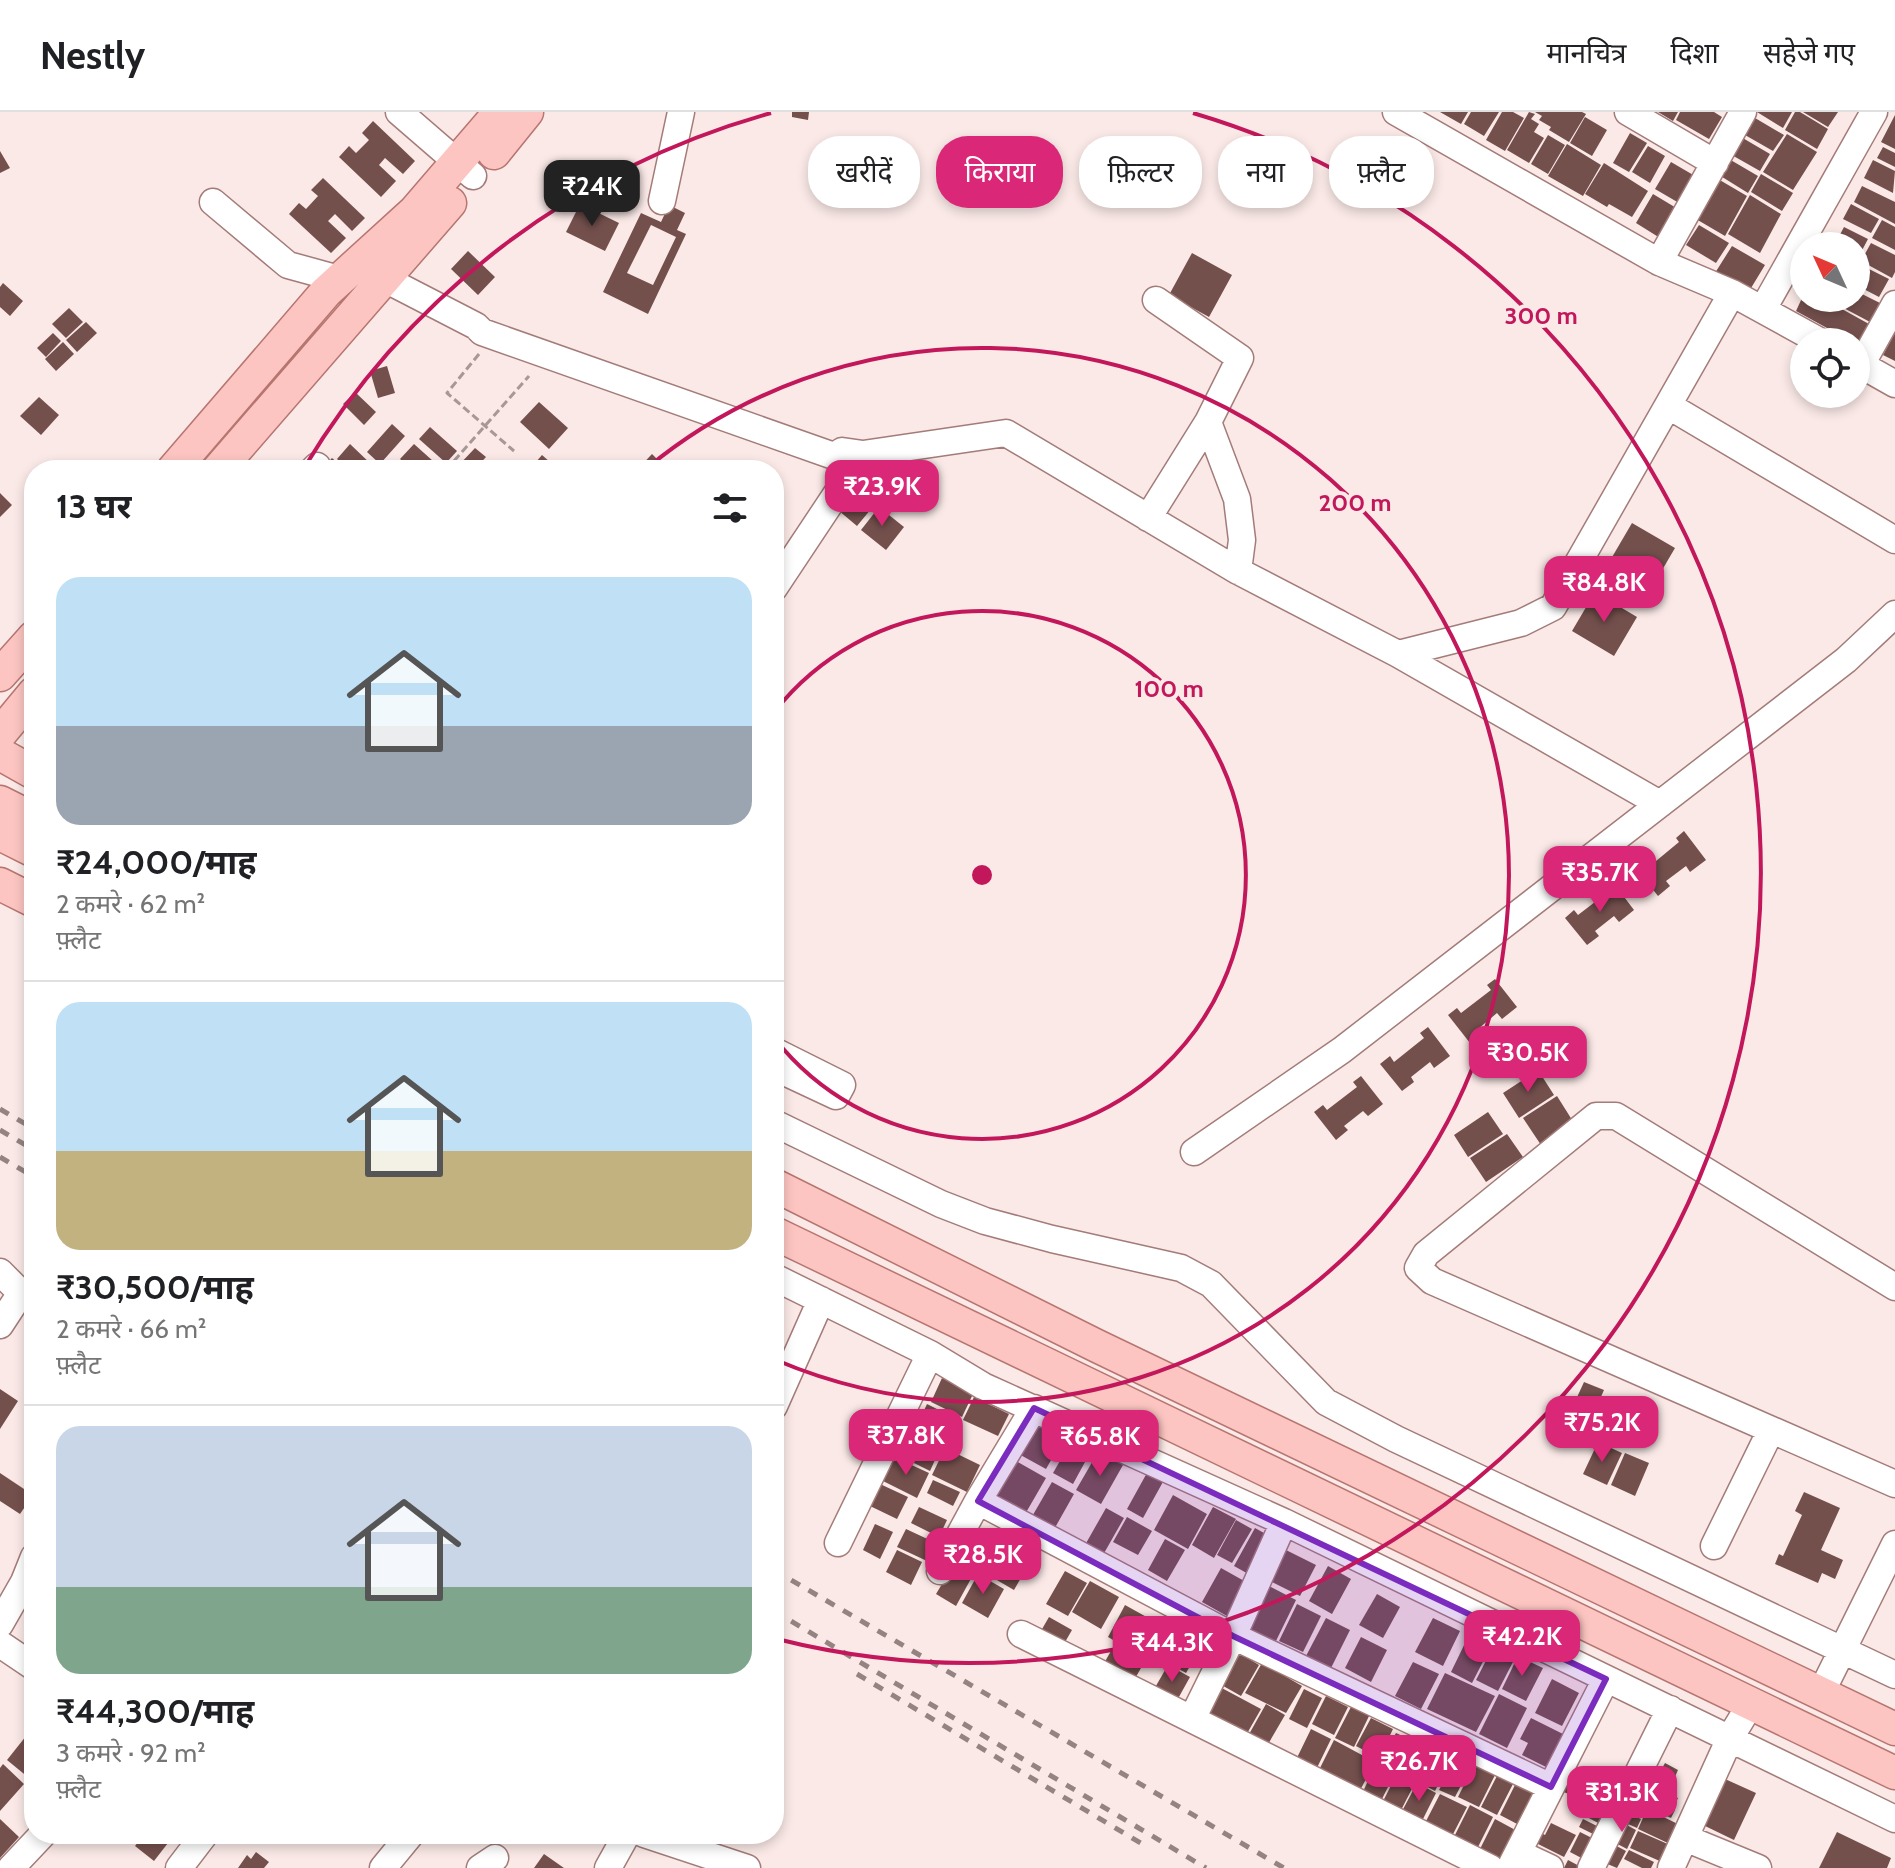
<!DOCTYPE html>
<html lang="hi">
<meta charset="utf-8">
<style>
body{margin:0;font-family:Cabin,"Noto Sans Devanagari",sans-serif;background:#f6f6f6;color:#202124;height:100vh;display:flex;flex-direction:column;font-size:30px;white-space:nowrap}
*{box-sizing:border-box;margin:0}
p{font-size:26px;color:#757577}
.icon{flex:none;width:44px;height:44px;fill:none;stroke:currentColor;stroke-width:2;stroke-linecap:round;stroke-linejoin:round}
.map{position:relative;flex:1;overflow:hidden}
.details{position:absolute;left:24px;top:348px;width:760px;height:1384px;display:flex;flex-direction:column;background:#fff;border-radius:32px;box-shadow:0 4px 12px #0003}
.details>*{flex:none}
.hud{position:absolute;left:808px;top:24px;width:760px;height:72px;display:flex;gap:16px}
.needle{width:52px;rotate:314deg}
.tools{position:absolute;left:1790px;top:120px;display:grid;gap:16px}
.tools a{display:grid;place-items:center;width:80px;height:80px;border-radius:50%;background:#fff;box-shadow:0 4px 12px #0003;font-size:40px}
.price{position:absolute;translate:-50% -68px;padding:0 18px;border-radius:16px;background:#db2777;color:#fff;font-size:26px;line-height:52px;filter:drop-shadow(0 2px 4px #0008)}
.price::after{content:'';position:absolute;left:50%;top:48px;width:24px;height:18px;margin-left:-12px;background:inherit;clip-path:polygon(0 0,100% 0,50% 100%)}
.price.active{background:#222;color:#fff}
ul{padding:0;list-style:none}
li{display:grid;align-content:center;gap:16px;height:424px;padding:0 32px}
li+li{border-top:2px solid #e0e0e0}
li span{display:grid;place-items:center;height:248px;border-radius:24px;color:#555}
li>.icon{margin-inline-start:auto}
span .icon{width:144px;height:144px;fill:#fffc;stroke-width:1}
li b{font-size:34px}
h2{display:flex;justify-content:space-between;align-items:center;height:96px;padding:0 32px;font-size:34px}
.pill{padding:0 28px;border-radius:32px;background:#fff;box-shadow:0 4px 12px #0003;font-size:28px;line-height:72px}
.pill.active{background:#db2777;color:#fff}
header{display:flex;align-items:center;gap:48px;box-sizing:border-box;height:112px;padding:0 40px;background:#fff;border-bottom:2px solid #e0e0e0}
header strong{font-size:38px}
nav{display:flex;gap:44px;margin-inline-start:auto;font-size:28px}
.map>svg:first-child{display:block}
.building{fill:#74504d;fill-rule:evenodd}
.lines{fill:none;stroke-linecap:round;stroke-linejoin:round}
.minor-casing{stroke:#a37c79;stroke-width:29}
.major-casing{stroke:#b77570;stroke-width:35}
.path{stroke:#a79795;stroke-width:3;stroke-dasharray:8 4;stroke-linecap:butt}
.minor{stroke:#fff;stroke-width:26}
.major{stroke:#fcc5c1;stroke-width:32}
.rail{stroke:#948381;stroke-width:5;stroke-dasharray:10 10;stroke-linecap:butt}
.marked{fill:#7b2cbf;fill-opacity:0.2;stroke:#7b2cbf;stroke-width:6;stroke-linejoin:round}
.ring{fill:none;stroke:#c2185b;stroke-width:4}
.centre{fill:#c2185b;stroke:#fae9e7;stroke-width:4}
.ring-label{font-size:24px;text-anchor:middle;font-weight:bold;fill:#c2185b;stroke:#fae9e7;stroke-width:8;stroke-linejoin:round;paint-order:stroke}
</style>
<header>
<strong>Nestly</strong>
<nav><a>मानचित्र</a><a>दिशा</a><a>सहेजे गए</a></nav>
</header>
<div class="map">
<svg width="1895" height="1756" viewBox="0 0 1895 1756">
<rect width="100%" height="100%" fill="#fae9e7"/>
<path class="building" d="M792,0H809L808,8L792,5Z
M1440,0H1468L1461,12Z
M1471,0H1499L1484,24L1464,12Z
M1502,0H1513L1524,6L1505,39L1486,28Z
M1529,0L1535,2L1531,7L1539,12L1534,20L1544,26L1529,51L1507,38Z
M1535,0H1582L1586,2L1569,30L1549,18L1551,15L1539,8L1542,4Z
M1658,0H1678L1673,9Z
M1680,0H1714L1722,5L1709,27L1676,8Z
M1757,0H1792L1783,16Z
M1795,0H1800L1828,17L1817,37L1785,18Z
M1803,0H1838L1828,15Z
M1895,3V37L1881,30Z
M1585,5L1607,18L1592,44L1570,31Z
M1755,6L1784,23L1773,39L1745,23Z
M373,9L415,49L403,62L385,46L379,53L396,69L381,85L339,45L349,34L356,41L369,28L362,21Z
M1630,21L1647,31L1629,60L1613,51Z
M1787,22L1817,40L1793,78L1763,60Z
M1548,23L1565,33L1548,62L1531,52Z
M1741,25L1770,42L1760,59L1730,42Z
M1567,32L1601,53L1583,84L1548,64Z
M1648,34L1665,44L1650,71L1632,60Z
M1883,35L1895,41V55L1877,46Z
M0,39L10,56L0,61Z
M1729,47L1758,64L1748,81L1719,63Z
M1873,48L1895,59L1893,81L1864,66Z
M1671,50L1695,64L1679,91L1655,77Z
M1604,51L1648,79L1632,105L1609,92L1607,95L1585,82Z
M1761,62L1793,81L1782,99L1751,80Z
M323,66L365,106L352,119L335,102L328,109L346,126L331,141L289,102L299,91L306,97L318,84L311,78Z
M1718,67L1747,84L1725,124L1696,107Z
M1862,74L1895,90V112L1854,90Z
M1653,82L1678,97L1660,126L1636,111Z
M1750,83L1781,102L1760,141L1728,122Z
M580,92L619,111L605,139L566,120Z
M1851,92L1879,107L1871,121L1843,107Z
M669,93L685,101L677,118L686,122L648,202L603,180L641,101L661,110ZM651,113L676,125L653,173L627,161Z
M1882,108L1895,115V138L1872,126Z
M1699,113L1729,131L1716,151L1686,133Z
M1844,115L1868,127L1858,146L1856,145V134H1834Z
M1871,131L1895,143V160L1892,166L1861,149Z
M1732,134L1765,153L1748,181L1715,161Z
M468,139L495,165L478,183L451,157Z
M1192,141L1232,163L1209,205L1169,183Z
M1859,152L1889,167L1879,185L1856,173V158Z
M3,171L23,189L10,204L0,195V175Z
M1856,179L1880,191L1870,210L1838,193L1842,186H1856Z
M1802,186H1822L1869,212L1858,233L1796,199Z
M69,196L83,210L66,226L52,212Z
M86,210L97,221L77,240L66,228Z
M53,221L61,229L46,245L37,236Z
M1895,221V249L1883,243Z
M63,230L74,242L56,259L45,247Z
M387,254L395,281L378,286L370,259Z
M355,280L376,300L364,313L343,292Z
M39,285L59,303L41,323L20,304Z
M539,290L568,316L549,337L520,310Z
M392,312L405,324L380,352L367,340Z
M430,315L457,339L446,351L419,327Z
M350,332L373,354L369,358H349L337,347Z
M414,332L443,358H412L400,347Z
M475,336L486,345L474,358H462L458,354Z
M652,342L668,358H637Z
M542,343L559,358H529Z
M332,346L346,358H321Z
M851,370L876,391L857,414L832,393Z
M0,381L12,393L0,405Z
M879,395L904,415L886,438L861,418Z
M1632,411L1675,436L1651,477L1608,452Z
M1595,480L1637,505L1614,544L1572,519Z
M1684,719L1706,748L1690,760L1686,754L1666,769L1670,774L1658,784L1636,756L1646,748L1650,754L1679,730L1676,726Z
M1612,769L1634,798L1619,810L1614,804L1595,819L1599,824L1587,833L1565,806L1574,798L1578,803L1608,780L1604,775Z
M1495,867L1517,895L1502,907L1497,901L1478,917L1482,921L1470,931L1448,903L1457,896L1461,901L1491,878L1487,873Z
M1428,915L1450,944L1434,956L1430,950L1411,965L1414,970L1402,979L1380,952L1390,944L1394,950L1424,926L1420,921Z
M1538,958L1554,983L1519,1006L1503,981Z
M1361,964L1383,992L1368,1004L1363,999L1344,1014L1348,1018L1336,1028L1314,1000L1323,993L1327,998L1357,975L1353,970Z
M1557,984L1574,1011L1541,1033L1523,1006Z
M1488,1000L1503,1022L1468,1045L1454,1023Z
M1507,1022L1523,1045L1486,1070L1470,1046Z
M942,1266L973,1282L962,1305L931,1290Z
M1584,1270L1604,1278L1593,1303L1573,1294Z
M0,1277L18,1289L0,1317Z
M974,1285L1009,1302L998,1324L963,1308Z
M927,1292L957,1307L945,1332L915,1318Z
M1032,1310L1063,1327L1046,1357L1015,1340Z
M912,1324L940,1337L930,1359L902,1345Z
M1072,1328L1091,1339L1073,1372L1053,1361Z
M1598,1330L1622,1341L1607,1373L1583,1362Z
M945,1336L980,1353L967,1380L932,1363Z
M1098,1340L1123,1353L1101,1392L1076,1378Z
M1625,1341L1649,1351L1635,1384L1611,1373Z
M894,1345L929,1361L917,1386L883,1369Z
M1016,1349L1046,1366L1024,1404L994,1387Z
M1148,1359L1164,1368L1143,1406L1127,1397Z
M0,1361L33,1383L20,1402L0,1389Z
M933,1368L960,1380L953,1394L927,1381Z
M1052,1370L1074,1382L1052,1421L1030,1408Z
M880,1372L908,1385L897,1407L870,1394Z
M1804,1380L1840,1396L1821,1438L1843,1448L1835,1467L1822,1461L1818,1471L1775,1452L1779,1442L1783,1444L1802,1403L1795,1399Z
M1173,1383L1207,1402L1188,1437L1154,1418Z
M919,1395L947,1408L939,1425L911,1411Z
M1213,1395L1236,1407L1214,1446L1192,1433Z
M1106,1396L1124,1406L1103,1443L1085,1433Z
M1127,1405L1152,1419L1138,1443L1113,1430Z
M1236,1408L1252,1417L1232,1451L1217,1443Z
M875,1412L893,1420L880,1447L863,1438Z
M1255,1416L1273,1426L1252,1464L1234,1454Z
M906,1417L936,1431L927,1449L897,1435Z
M973,1420L988,1429L973,1456L957,1447Z
M993,1426L1031,1448L1014,1478L976,1456Z
M1165,1427L1185,1438L1167,1469L1148,1458Z
M897,1438L922,1450L911,1473L886,1460Z
M1286,1438L1316,1453L1300,1484L1270,1469Z
M954,1452L973,1463L956,1494L936,1482Z
M1328,1454L1351,1467L1332,1502L1309,1489Z
M1221,1456L1246,1470L1227,1504L1202,1490Z
M1065,1459L1087,1471L1068,1504L1046,1492Z
M978,1462L1004,1477L988,1506L962,1491Z
M1090,1469L1119,1485L1101,1517L1072,1500Z
M1269,1474L1296,1488L1275,1531L1247,1517Z
M1377,1482L1400,1495L1383,1526L1359,1513Z
M1297,1492L1321,1504L1303,1540L1279,1529Z
M1125,1493L1152,1508L1134,1540L1108,1525Z
M1049,1505L1072,1518L1061,1537L1038,1524Z
M1326,1506L1350,1518L1331,1556L1306,1544Z
M1433,1506L1460,1519L1443,1554L1415,1540Z
M1184,1522L1203,1532L1186,1561L1168,1551Z
M1361,1525L1387,1538L1371,1570L1345,1556Z
M1468,1525L1490,1536L1472,1571L1451,1560Z
M1115,1532L1145,1549L1133,1570L1103,1553Z
M1493,1535L1515,1546L1498,1579L1476,1568Z
M1236,1539L1259,1553L1241,1584L1218,1571Z
M1518,1544L1543,1556L1526,1589L1502,1577Z
M1413,1550L1439,1562L1421,1597L1395,1584Z
M1262,1551L1302,1574L1286,1601L1245,1581Z
M1168,1553L1190,1565L1175,1592L1153,1579Z
M1445,1561L1495,1584L1476,1620L1427,1597Z
M1552,1567L1579,1581L1562,1614L1535,1601Z
M1218,1574L1261,1597L1245,1625L1201,1603Z
M1304,1577L1322,1586L1307,1616L1289,1607Z
M1499,1582L1527,1596L1507,1636L1479,1622Z
M1326,1584L1348,1595L1334,1623L1312,1612Z
M1266,1592L1285,1603L1267,1634L1248,1624Z
M1352,1593L1370,1602L1354,1635L1335,1626Z
M1371,1606L1393,1617L1379,1646L1356,1634Z
M1531,1606L1565,1623L1548,1656L1522,1643L1528,1631L1520,1627Z
M34,1614V1660L29,1666L7,1648Z
M1311,1617L1331,1627L1313,1664L1293,1654Z
M1396,1621L1415,1630L1401,1658L1381,1649Z
M1334,1628L1375,1650L1356,1686L1316,1664Z
M1418,1628L1431,1634L1415,1666L1402,1659Z
M1433,1634L1453,1644L1435,1679L1416,1669L1398,1704L1380,1695L1398,1660L1416,1669Z
M1456,1646L1471,1654L1455,1685L1439,1678Z
M1665,1651L1678,1658L1674,1667L1660,1660Z
M3,1652L24,1672L0,1699V1656Z
M1474,1653L1495,1663L1479,1695L1458,1685Z
M1375,1654L1394,1663L1377,1697L1359,1688Z
M1647,1656L1672,1668L1667,1678L1642,1666Z
M1568,1659L1596,1672L1588,1689L1558,1678Z
M1498,1662L1514,1670L1497,1703L1481,1695Z
M1725,1667L1756,1681L1734,1728L1703,1713Z
M1605,1668L1625,1677L1617,1694L1597,1684Z
M1643,1668L1678,1686L1674,1694L1652,1683L1642,1706L1623,1697Z
M1417,1671L1436,1681L1421,1711L1401,1701Z
M1516,1671L1538,1681L1521,1714L1500,1703Z
M1440,1682L1467,1695L1451,1726L1424,1713Z
M1594,1684L1614,1694L1609,1703L1589,1693Z
M1656,1688L1675,1698L1671,1706L1652,1697Z
M1470,1693L1493,1705L1474,1743L1451,1731Z
M1587,1695L1608,1706L1604,1714L1583,1703Z
M1647,1697L1682,1714L1672,1733L1638,1717Z
M1623,1699L1641,1707L1637,1716L1619,1708Z
M0,1707L19,1725L0,1746Z
M1495,1707L1519,1720L1501,1755L1477,1743Z
M1583,1707L1605,1718L1601,1726L1579,1715Z
M1617,1708L1636,1718L1627,1737L1608,1727Z
M1551,1711L1576,1723L1564,1745L1536,1731L1541,1721L1545,1723Z
M1638,1719L1670,1733L1662,1750L1630,1736Z
M1580,1720L1600,1730L1589,1750L1570,1740Z
M1837,1720L1891,1746L1887,1756H1819Z
M144,1722H175L154,1749L135,1734Z
M1607,1729L1626,1739L1617,1756L1598,1748Z
M1629,1738L1654,1750L1651,1756H1642L1624,1747Z
M256,1740L269,1750L264,1756H238L247,1743L251,1747Z
M544,1742L564,1756H534Z
M1568,1748L1583,1756H1564Z"/>
<g class="lines">
<g class="minor-casing">
<path id="minor" d="M399,0L473,64
M1396,0L1659,150L1732,181L1821,230
M1628,0L1715,51
M662,89L681,0
M213,90L288,153L339,167
M1659,150L1743,0
M383,166L476,214L482,220L831,343H837L842,339L863,342L1006,321L1238,459L1398,542L1660,692
M1763,197L1874,0
M1856,250L1895,272
M1861,253L1895,192
M1669,294L1895,428
M1208,310L1237,387L1242,428L1238,459
M313,358L317,354
M1148,406L1208,310L1240,246L1156,188
M774,476L863,342
M1398,542L1521,511L1553,495L1732,181
M774,939L842,973L836,984L774,955
M774,1011L941,1092L985,1109L1052,1127L1181,1156L1211,1172L1326,1290L1396,1327L1895,1563
M1194,1040L1342,938L1846,548L1895,502
M0,1160L19,1179V1184L0,1213
M774,1165L930,1242L983,1274L1284,1410L1895,1707
M1895,1175L1616,1004H1596L1426,1142L1418,1156L1432,1169L1895,1372
M774,1294L821,1188
M978,1389L1233,1524L1551,1675
M838,1431L930,1242
M1714,1434L1771,1318
M940,1459L978,1389L1034,1296
M0,1512L24,1470L34,1445
M1021,1522L1490,1756
M0,1532L34,1555
M1821,1581L1895,1432
M1192,1607L1233,1524L1284,1410
M644,1722L747,1756
M1685,1726L1758,1756
M1518,1741L1550,1756
M11,1756L43,1722
M179,1756L205,1722
M383,1756L411,1722
M480,1756L495,1746
M608,1756L627,1722
M1510,1756L1606,1567
M1591,1756L1670,1597
M1671,1756L1730,1626L1750,1593"/>
</g>
<g class="major-casing">
<path id="major" d="M494,41L527,0
M173,358L326,180L415,99L500,0
M218,358L450,91
M0,563L34,525
M0,622L34,581
M0,642L34,661
M0,690L34,707
M0,722L34,739
M0,772L34,789
M774,1073L1097,1234L1895,1617
M774,1121L1895,1661"/>
</g>
<path class="path" d="M479,242L447,281L514,339
M446,358L529,264"/>
<use href="#minor" class="minor"/>
<use href="#major" class="major"/>
<path class="rail" d="M0,997L34,1017
M0,1018L34,1038
M0,1045L34,1065
M774,1458L1284,1756
M774,1499L1206,1756
M857,1562L1149,1736"/>
</g>
<path class="marked" d="M1034,1296L1606,1567L1551,1675L1233,1524L978,1389Z"/>
<g class="ring">
<path d="M775 599A264 264 0 1 1 775 927"/>
<path d="M647 356A527 527 0 1 1 776 1248"/>
<path d="M304 356A791 791 0 0 1 771 1M1193 1A791 791 0 0 1 777 1527"/>
</g>
<circle cx="982" cy="763" r="12" class="centre"/>
<g class="ring-label">
<text x="1541" y="212">300 m</text>
<text x="1355" y="399">200 m</text>
<text x="1169" y="585">100 m</text>
</g>
</svg>
<div class="tools">
<a><svg class="needle" viewBox="-14 -14 28 28"><path d="M0-13l5 13h-10z" fill="#e53935"/><path d="M0 13l5-13h-10z" fill="#757577"/></svg></a>
<a><svg class="icon" aria-label="locate" viewBox="0 0 24 24"><circle cx="12" cy="12" r="6"/><path d="M12 2v4M12 18v4M2 12h4M18 12h4"/></svg></a>
</div>
<b class="price active" style="left:592px;top:116px">₹24K</b>
<b class="price" style="left:882px;top:416px">₹23.9K</b>
<b class="price" style="left:1604px;top:512px">₹84.8K</b>
<b class="price" style="left:1600px;top:802px">₹35.7K</b>
<b class="price" style="left:1528px;top:982px">₹30.5K</b>
<b class="price" style="left:1602px;top:1352px">₹75.2K</b>
<b class="price" style="left:906px;top:1365px">₹37.8K</b>
<b class="price" style="left:1100px;top:1366px">₹65.8K</b>
<b class="price" style="left:983px;top:1484px">₹28.5K</b>
<b class="price" style="left:1522px;top:1566px">₹42.2K</b>
<b class="price" style="left:1172px;top:1572px">₹44.3K</b>
<b class="price" style="left:1419px;top:1691px">₹26.7K</b>
<b class="price" style="left:1622px;top:1722px">₹31.3K</b>
<div class="hud">
<a class="pill">खरीदें</a>
<a class="pill active">किराया</a>
<a class="pill">फ़िल्टर</a>
<a class="pill">नया</a>
<a class="pill">फ़्लैट</a>
</div>
<section class="details">
<h2>13 घर<svg class="icon" aria-label="filters" viewBox="0 0 24 24"><path d="M4 7h16M4 17h16"/><circle cx="9" cy="7" r="2"/><circle cx="15" cy="17" r="2"/></svg></h2>
<ul>
<li><span style="background:linear-gradient(#bfe0f5 60%,#9aa5b1 0)"><svg class="icon" aria-label="home" viewBox="0 0 24 24"><path d="M3 11l9-7 9 7M6 9v11h12V9"/></svg></span><div><b>₹24,000/माह</b><p>2 कमरे · 62 m²</p><p>फ़्लैट</p></div></li>
<li><span style="background:linear-gradient(#bfe0f5 60%,#c2b280 0)"><svg class="icon" aria-label="home" viewBox="0 0 24 24"><path d="M3 11l9-7 9 7M6 9v11h12V9"/></svg></span><div><b>₹30,500/माह</b><p>2 कमरे · 66 m²</p><p>फ़्लैट</p></div></li>
<li><span style="background:linear-gradient(#c9d6e8 65%,#7fa58c 0)"><svg class="icon" aria-label="home" viewBox="0 0 24 24"><path d="M3 11l9-7 9 7M6 9v11h12V9"/></svg></span><div><b>₹44,300/माह</b><p>3 कमरे · 92 m²</p><p>फ़्लैट</p></div></li>
</ul>
</section>
</div>
